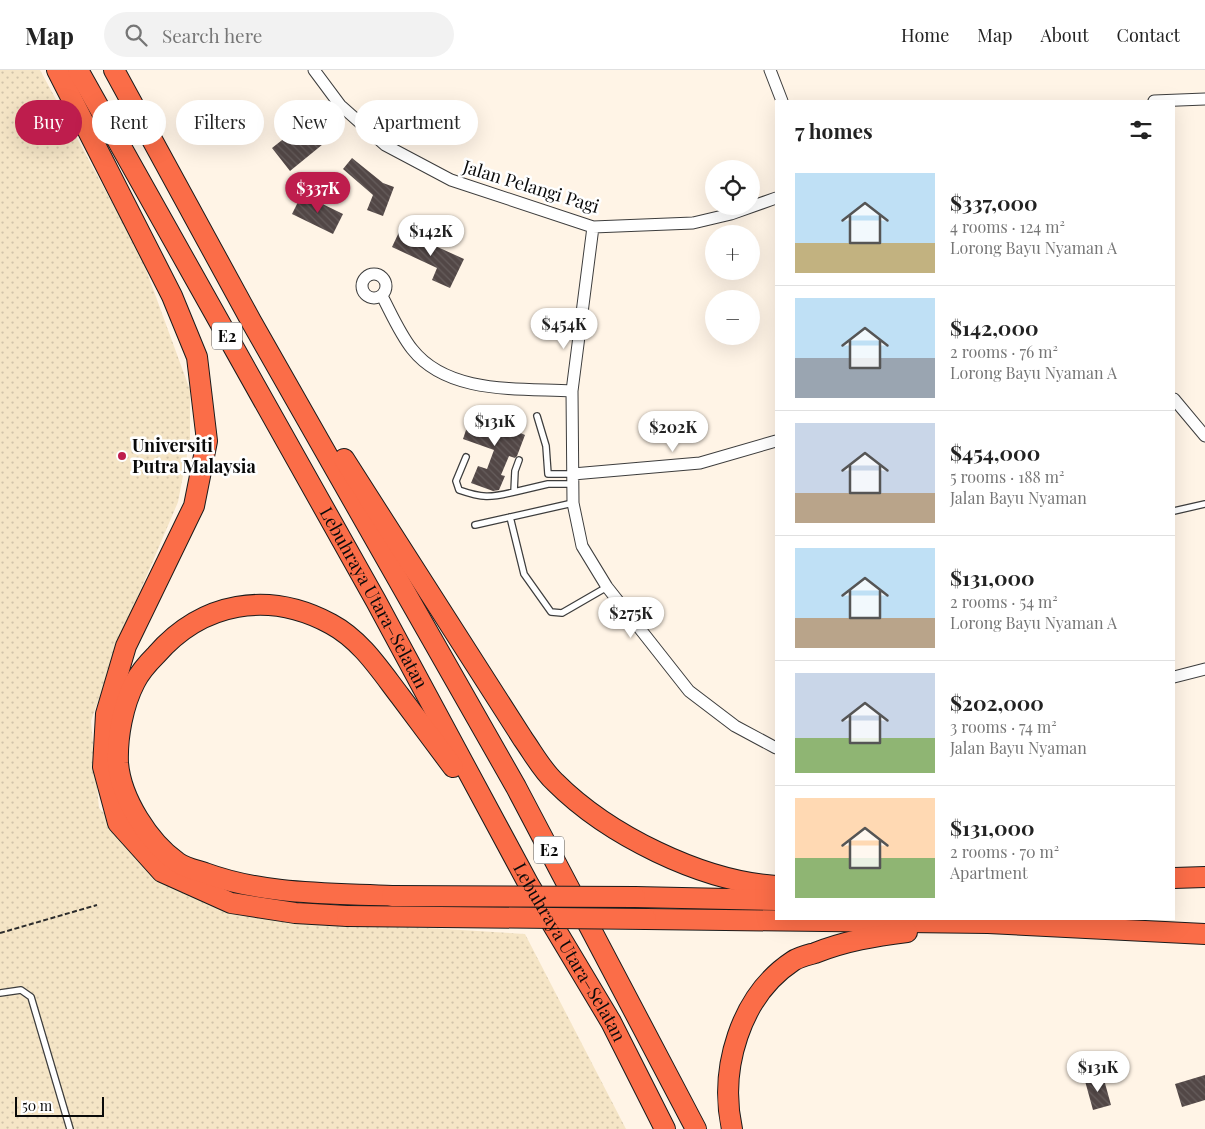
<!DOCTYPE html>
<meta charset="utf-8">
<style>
body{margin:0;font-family:"Playfair Display",serif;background:#f2f2f2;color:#222;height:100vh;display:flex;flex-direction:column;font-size:19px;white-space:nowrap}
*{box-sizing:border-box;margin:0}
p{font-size:16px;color:#767676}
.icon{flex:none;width:28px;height:28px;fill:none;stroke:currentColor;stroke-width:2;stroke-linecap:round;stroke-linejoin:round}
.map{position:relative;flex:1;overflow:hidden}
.details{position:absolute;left:775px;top:30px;width:400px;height:820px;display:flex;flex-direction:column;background:#fff;border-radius:0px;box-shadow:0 5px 20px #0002}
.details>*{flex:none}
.top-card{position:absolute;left:15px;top:30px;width:475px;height:45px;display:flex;gap:10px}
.tools{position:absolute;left:705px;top:90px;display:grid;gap:10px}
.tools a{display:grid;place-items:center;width:55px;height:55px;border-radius:50%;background:#fff;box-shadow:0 5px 20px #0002;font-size:25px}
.scale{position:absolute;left:15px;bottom:12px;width:89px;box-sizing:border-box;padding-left:5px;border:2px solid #0a0a0a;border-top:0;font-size:14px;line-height:18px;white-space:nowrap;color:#0a0a0a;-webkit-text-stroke:4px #fff;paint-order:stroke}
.price{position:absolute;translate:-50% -42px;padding:0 11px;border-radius:18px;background:#fff;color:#222;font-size:16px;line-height:32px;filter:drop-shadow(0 1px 2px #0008)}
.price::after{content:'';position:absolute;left:50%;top:30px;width:15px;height:11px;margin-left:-8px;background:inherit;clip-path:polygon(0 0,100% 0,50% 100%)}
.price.current{background:#be1d4d;color:#fff}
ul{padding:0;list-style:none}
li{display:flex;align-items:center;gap:15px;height:125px;padding:0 20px}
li+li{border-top:1px solid #e0e0e0}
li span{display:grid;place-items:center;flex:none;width:140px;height:100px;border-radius:0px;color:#555}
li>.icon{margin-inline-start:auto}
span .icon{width:60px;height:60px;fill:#fffc;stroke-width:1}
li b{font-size:21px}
h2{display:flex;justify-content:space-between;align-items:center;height:60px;padding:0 20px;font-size:21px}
.pill{padding:0 18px;border-radius:22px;background:#fff;box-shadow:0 5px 20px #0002;font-size:18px;line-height:45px}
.pill.current{background:#be1d4d;color:#fff}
header{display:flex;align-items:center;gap:30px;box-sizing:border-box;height:70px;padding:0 25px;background:#fff;border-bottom:1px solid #e0e0e0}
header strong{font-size:24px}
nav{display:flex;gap:28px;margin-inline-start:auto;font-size:18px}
.search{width:350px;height:45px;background:#f2f2f2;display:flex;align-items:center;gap:12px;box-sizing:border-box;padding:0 18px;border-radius:28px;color:#767676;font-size:19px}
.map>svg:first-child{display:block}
.farmland{fill:url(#farmland-dots)}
.building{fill:url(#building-back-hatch)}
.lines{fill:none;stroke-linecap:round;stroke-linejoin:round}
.lane-casing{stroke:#3d3d3d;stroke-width:8}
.street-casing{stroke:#3d3d3d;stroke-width:13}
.highway-casing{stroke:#1b1b1b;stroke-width:22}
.path{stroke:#2c2c2c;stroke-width:2;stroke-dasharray:5 2.5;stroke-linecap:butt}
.lane{stroke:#fff;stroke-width:5.5}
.street{stroke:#fff;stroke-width:11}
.highway{stroke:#fb6d48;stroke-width:20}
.highway-bridge-casing{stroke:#1b1b1b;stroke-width:22;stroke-linecap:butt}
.highway-bridge{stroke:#fb6d48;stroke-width:20}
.poi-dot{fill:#be1d4d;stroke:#fff;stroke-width:2}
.labels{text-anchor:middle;stroke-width:5;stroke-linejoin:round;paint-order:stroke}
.shield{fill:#fff;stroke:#545454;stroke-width:1}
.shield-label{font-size:16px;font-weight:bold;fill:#0a0a0a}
.street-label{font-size:18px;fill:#0a0a0a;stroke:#fff}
.poi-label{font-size:18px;font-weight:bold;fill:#0a0a0a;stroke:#fff;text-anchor:start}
</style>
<header>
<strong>Map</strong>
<div class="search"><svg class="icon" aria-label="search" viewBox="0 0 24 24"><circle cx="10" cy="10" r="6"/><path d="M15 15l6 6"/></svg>Search here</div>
<nav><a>Home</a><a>Map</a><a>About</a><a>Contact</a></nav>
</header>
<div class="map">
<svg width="1205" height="1059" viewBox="0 0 1205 1059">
<defs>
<pattern id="farmland-dots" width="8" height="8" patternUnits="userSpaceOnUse" patternTransform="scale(1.25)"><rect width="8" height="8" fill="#f5e5c6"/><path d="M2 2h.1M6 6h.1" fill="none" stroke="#d1c3a9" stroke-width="1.8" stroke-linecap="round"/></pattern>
<pattern id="building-back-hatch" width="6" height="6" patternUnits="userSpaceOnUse" patternTransform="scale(1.25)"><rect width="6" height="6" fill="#524746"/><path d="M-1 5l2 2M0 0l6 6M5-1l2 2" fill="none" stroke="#665d5c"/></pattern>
</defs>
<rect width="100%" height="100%" fill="#fff4e6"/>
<path class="farmland" d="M0,0H40L141,186L190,320V369L178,432L121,566L91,651L99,738L168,810L331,852L525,864L626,1059H0Z"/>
<path class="building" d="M310,48L328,70L290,101L272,78Z
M352,88L383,113L394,117L383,146L367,140L373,125L343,99Z
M302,124L343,144L333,164L292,144Z
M400,160L464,189L450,218L432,210L437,198L392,177Z
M508,342L523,347L518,362L525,365L517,386L515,388L509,386L501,405L505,406L499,420L493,421L471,413L478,396L487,399L494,380L463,369L471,345L502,357Z
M1205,1005V1030L1182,1037L1175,1014Z
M1103,1006L1111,1035L1093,1040L1085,1011Z"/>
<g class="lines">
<g class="lane-casing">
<path id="lane" d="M537,346L546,376L548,404H573
M466,387L456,411L459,420C482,428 490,428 514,422
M519,390L515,401L514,422L548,414H573
M1174,441L1205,434
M510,447L524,504L551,542L562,543L607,517
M475,455L573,433
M0,923L21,920L31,927L70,1059"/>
</g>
<g class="street-casing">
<path id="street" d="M314,0L340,35L385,75L451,110L593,157L693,153L731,144L776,128
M770,0L782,31
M1154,31L1205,29
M593,157L572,321L573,433L582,476L607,517L689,621L735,656L776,678
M362 216a12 12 0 1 1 24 0a12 12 0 1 1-24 0Z
M382,226C391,243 400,264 412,279C448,325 520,318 572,321
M1174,329L1205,366
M573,404L700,393L776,371
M1174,607L1205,599"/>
</g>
<g class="highway-casing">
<g id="highway">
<path d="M57,0L172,226L197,287L207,371L194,436L126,576L106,644L103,697L118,753L162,802L231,833L295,843L347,846"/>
<path id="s1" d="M78,0L376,531L529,815L611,952L665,1059"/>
<path d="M114,0L251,251L516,717L696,1059"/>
<path d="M344,389L523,669C533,683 542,700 555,712C608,765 701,811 776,816"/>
<path d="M1174,808L1205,807"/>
<path d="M392,826C329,823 265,825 205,803C196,800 185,798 177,792C149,772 121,729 118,693C117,667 123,635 135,612C140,602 148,593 156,585C202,532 268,520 331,554C361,570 380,600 400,626C418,650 435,673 453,697"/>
<path d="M635,827L776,830"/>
<path d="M646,849L988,853L1205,864"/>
<path d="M732,1059C719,999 740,926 793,891C799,887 808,885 815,883C845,871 875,866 907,862"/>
</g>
</g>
<path class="path" d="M0,863L97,835"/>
<use href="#lane" class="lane"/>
<use href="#street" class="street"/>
<use href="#highway" class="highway"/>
<g class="highway-bridge-casing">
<path id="highway-bridge" d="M392,826L635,827
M347,846L646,849"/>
</g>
<use href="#highway-bridge" class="highway-bridge"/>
</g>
<circle class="poi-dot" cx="122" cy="386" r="5"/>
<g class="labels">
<g class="shield">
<rect x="212" y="252.5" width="30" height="27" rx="4"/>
<rect x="534" y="766.5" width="30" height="27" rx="4"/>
</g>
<g class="shield-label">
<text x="227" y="272">E2</text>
<text x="549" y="786">E2</text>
</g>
<g class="street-label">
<text transform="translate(531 117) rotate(17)" y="6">Jalan Pelangi Pagi</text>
<text dy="6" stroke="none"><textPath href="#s1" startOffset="605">Lebuhraya Utara–Selatan</textPath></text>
<text dy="6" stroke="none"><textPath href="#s1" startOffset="1010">Lebuhraya Utara–Selatan</textPath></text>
</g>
<g class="poi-label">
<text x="132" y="382">Universiti<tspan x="132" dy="21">Putra Malaysia</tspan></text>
</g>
</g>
</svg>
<div class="tools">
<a><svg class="icon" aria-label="locate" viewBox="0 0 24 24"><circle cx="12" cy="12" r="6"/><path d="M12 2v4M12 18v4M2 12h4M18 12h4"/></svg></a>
<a>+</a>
<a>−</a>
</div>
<div class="scale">50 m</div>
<b class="price current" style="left:318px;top:144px">$337K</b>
<b class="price" style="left:431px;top:187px">$142K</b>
<b class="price" style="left:564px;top:280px">$454K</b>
<b class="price" style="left:495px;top:377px">$131K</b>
<b class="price" style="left:673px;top:383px">$202K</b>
<b class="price" style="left:631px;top:569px">$275K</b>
<b class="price" style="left:1098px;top:1023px">$131K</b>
<div class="top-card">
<a class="pill current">Buy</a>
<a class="pill">Rent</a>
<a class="pill">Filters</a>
<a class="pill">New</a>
<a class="pill">Apartment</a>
</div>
<section class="details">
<h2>7 homes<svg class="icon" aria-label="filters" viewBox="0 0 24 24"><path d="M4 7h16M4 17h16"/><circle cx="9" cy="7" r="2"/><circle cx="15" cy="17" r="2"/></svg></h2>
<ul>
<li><span style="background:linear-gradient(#bfe0f5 70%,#c2b280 0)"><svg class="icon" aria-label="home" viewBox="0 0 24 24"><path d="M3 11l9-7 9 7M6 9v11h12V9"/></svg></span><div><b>$337,000</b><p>4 rooms · 124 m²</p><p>Lorong Bayu Nyaman A</p></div></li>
<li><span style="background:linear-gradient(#bfe0f5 60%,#9aa5b1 0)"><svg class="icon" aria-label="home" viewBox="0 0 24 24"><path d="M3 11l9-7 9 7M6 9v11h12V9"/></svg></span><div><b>$142,000</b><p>2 rooms · 76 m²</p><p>Lorong Bayu Nyaman A</p></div></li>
<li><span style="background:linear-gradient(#c9d6e8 70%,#b9a48a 0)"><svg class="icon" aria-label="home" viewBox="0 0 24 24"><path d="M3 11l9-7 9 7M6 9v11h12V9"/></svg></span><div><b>$454,000</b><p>5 rooms · 188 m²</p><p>Jalan Bayu Nyaman</p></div></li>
<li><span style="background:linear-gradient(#bfe0f5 70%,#b9a48a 0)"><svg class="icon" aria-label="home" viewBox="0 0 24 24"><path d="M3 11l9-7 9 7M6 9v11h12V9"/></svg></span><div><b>$131,000</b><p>2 rooms · 54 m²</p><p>Lorong Bayu Nyaman A</p></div></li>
<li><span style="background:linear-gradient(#c9d6e8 65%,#8fb573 0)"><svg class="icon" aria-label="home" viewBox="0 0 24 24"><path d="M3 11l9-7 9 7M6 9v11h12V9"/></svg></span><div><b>$202,000</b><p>3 rooms · 74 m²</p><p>Jalan Bayu Nyaman</p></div></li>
<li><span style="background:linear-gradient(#ffd9b3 60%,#8fb573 0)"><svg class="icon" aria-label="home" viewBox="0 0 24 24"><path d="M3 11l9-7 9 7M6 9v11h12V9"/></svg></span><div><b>$131,000</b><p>2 rooms · 70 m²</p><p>Apartment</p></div></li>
</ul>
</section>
</div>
